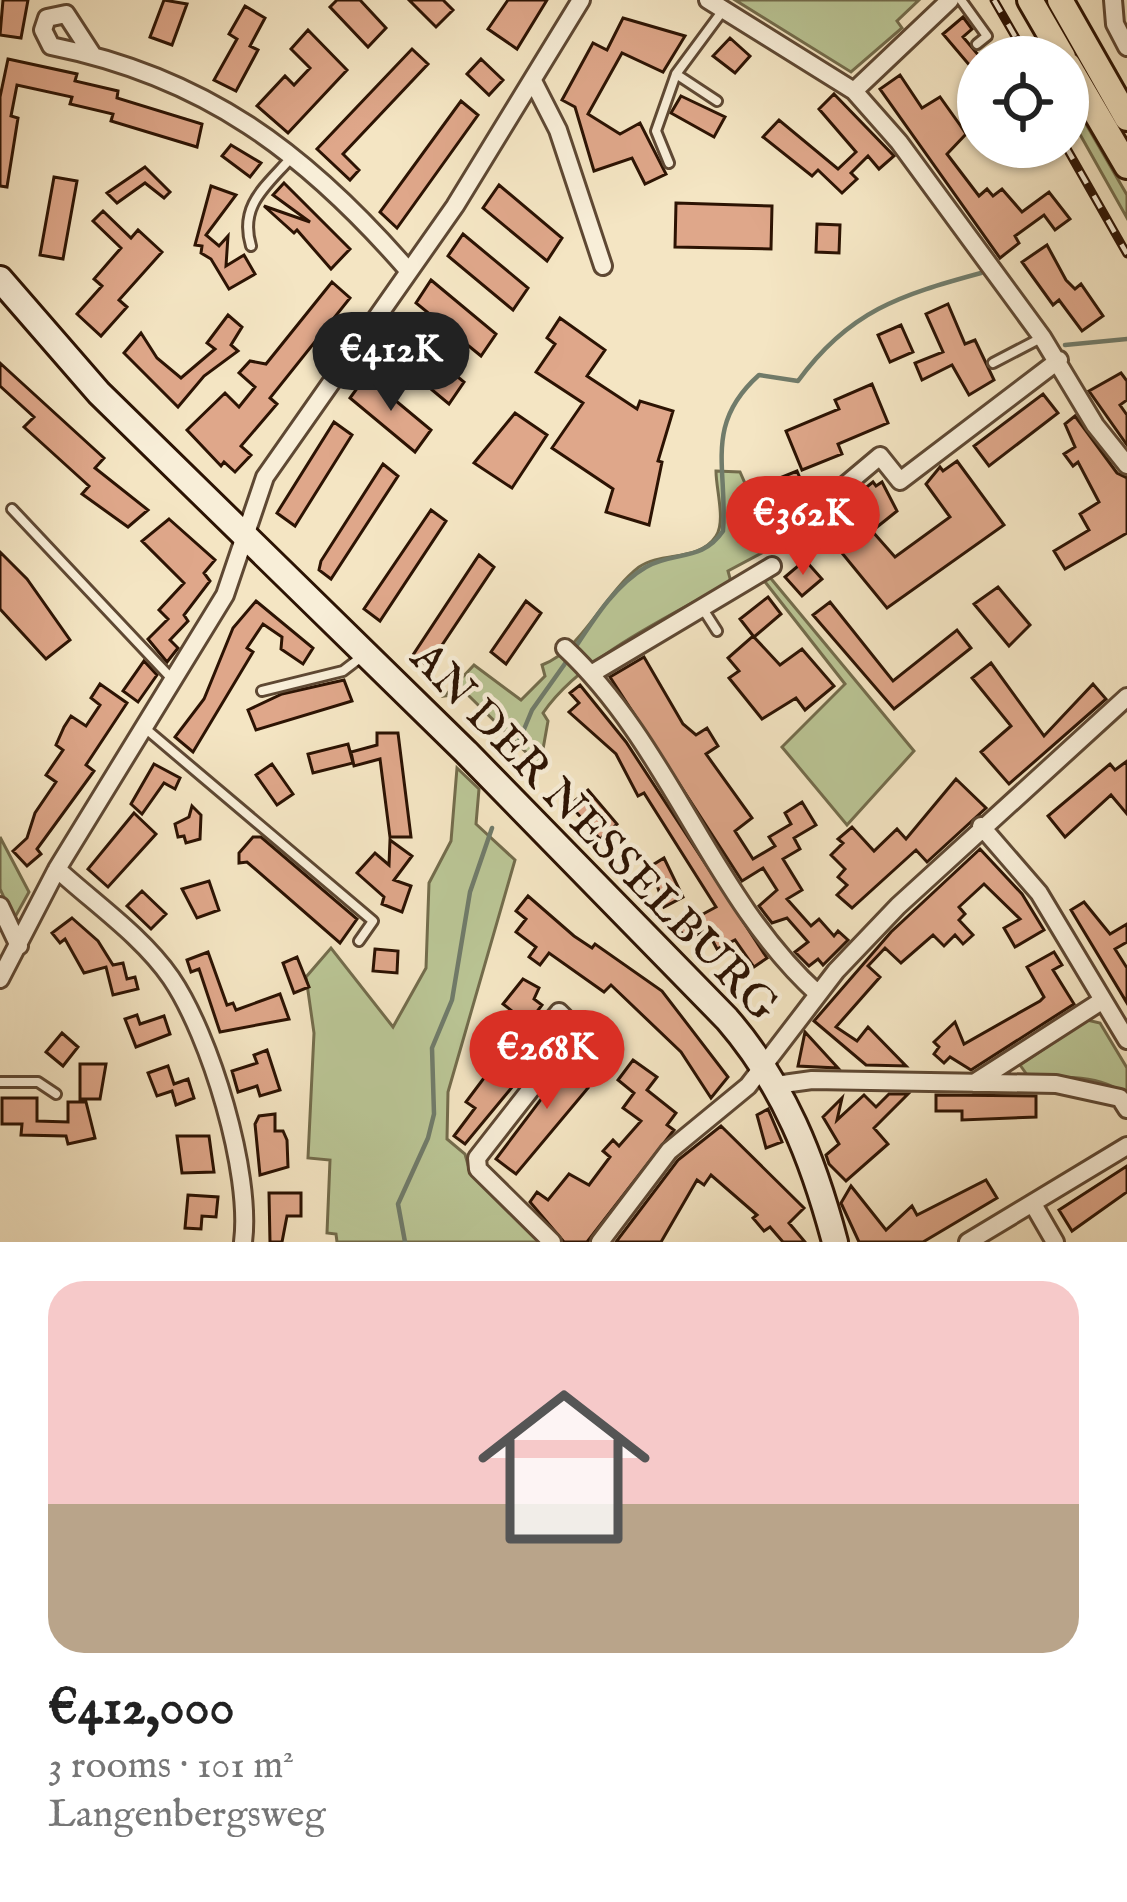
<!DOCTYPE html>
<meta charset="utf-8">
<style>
body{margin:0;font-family:"IM FELL English",serif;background:#f2f2f2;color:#222;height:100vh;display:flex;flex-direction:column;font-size:45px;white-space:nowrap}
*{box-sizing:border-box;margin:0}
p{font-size:39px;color:#767676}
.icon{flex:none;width:66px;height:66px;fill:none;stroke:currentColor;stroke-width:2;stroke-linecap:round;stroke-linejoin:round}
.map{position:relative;height:1242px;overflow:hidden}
.details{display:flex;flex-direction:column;background:#fff;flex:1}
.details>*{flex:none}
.buttons{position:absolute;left:957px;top:36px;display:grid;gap:24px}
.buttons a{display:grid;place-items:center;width:132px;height:132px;border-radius:50%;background:#fff;box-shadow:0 3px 9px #0004;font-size:60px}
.price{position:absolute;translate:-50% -102px;padding:0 27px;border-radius:42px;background:#d93025;color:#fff;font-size:39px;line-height:78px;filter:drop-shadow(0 3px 6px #0008)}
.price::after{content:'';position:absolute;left:50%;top:72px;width:36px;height:27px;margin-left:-18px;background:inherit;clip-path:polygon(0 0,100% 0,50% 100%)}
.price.on{background:#222;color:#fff}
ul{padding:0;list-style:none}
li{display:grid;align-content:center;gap:24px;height:636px;padding:0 48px}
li+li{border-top:3px solid #e0e0e0}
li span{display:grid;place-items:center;height:372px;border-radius:36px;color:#555}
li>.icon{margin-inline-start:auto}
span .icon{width:216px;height:216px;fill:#fffc;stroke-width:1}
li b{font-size:51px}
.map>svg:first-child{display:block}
.green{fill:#bac595;stroke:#736c4c;stroke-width:3}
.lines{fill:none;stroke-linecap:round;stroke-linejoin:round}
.stream{stroke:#707b6a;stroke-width:4.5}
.building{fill:#dfa78a;stroke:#2c1303;stroke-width:3}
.lane-casing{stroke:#5e4833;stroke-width:14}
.street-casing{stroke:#5e4833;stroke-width:22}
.secondary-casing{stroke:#2c1303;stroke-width:30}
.primary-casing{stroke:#2c1303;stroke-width:30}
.lane{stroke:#f8eed8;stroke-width:8}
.street{stroke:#f8eed8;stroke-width:16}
.secondary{stroke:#f8eed8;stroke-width:24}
.primary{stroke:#f4e5c3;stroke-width:24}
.rail-casing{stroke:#2c1303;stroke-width:9}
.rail{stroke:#f8eed8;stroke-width:4.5;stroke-dasharray:14;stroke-linecap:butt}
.labels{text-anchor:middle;stroke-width:9;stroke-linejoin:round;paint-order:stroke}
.street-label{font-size:45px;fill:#2c1303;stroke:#f8eed8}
</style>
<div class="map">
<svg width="1127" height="1242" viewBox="0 0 1127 1242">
<rect width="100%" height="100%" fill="#f4e5c3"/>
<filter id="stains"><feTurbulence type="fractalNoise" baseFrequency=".00167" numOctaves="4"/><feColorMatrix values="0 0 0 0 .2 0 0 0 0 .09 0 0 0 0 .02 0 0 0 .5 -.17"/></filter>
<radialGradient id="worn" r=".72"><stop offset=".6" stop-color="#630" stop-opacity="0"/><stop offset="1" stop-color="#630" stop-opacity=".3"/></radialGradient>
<path class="green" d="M735,0H919L897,21L902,28L851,72Z
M1068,93L1127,195V218L1068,113Z
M716,471L740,472L773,547L728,571L731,582C671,615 580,658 543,713L548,721L540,766L466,693L445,696L474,665L521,700L545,676L542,665C583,649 603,595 639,567C662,551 699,562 716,536C726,521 716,490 716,471Z
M768,575L914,751L847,825L782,747L845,684L762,578Z
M457,768L479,789L476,824L515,860L448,1092L447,1139L465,1154L470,1172L543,1242H337L336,1234L327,1233L330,1160L308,1158L314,1033L306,977L331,948L393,1027L426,968L429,883L451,841Z
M0,837L29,892L14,919L0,889Z
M1087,1020L1100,1023L1127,1068V1096C1103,1074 1061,1076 1030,1079L1020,1065Z"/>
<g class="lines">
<path class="stream" d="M1065,345L1127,339
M575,648C594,619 615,585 646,567C674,551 702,562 723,531C728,469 703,425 759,375L798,381C849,311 900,295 981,273
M515,751L532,710L569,658
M405,1242L398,1204L428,1138L434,1114L432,1048L452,1000L470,892L492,828"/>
</g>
<path class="building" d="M3,0H28L21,38L0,35Z
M164,0L187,4L172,45L150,37Z
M337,0H360L386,28L368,47L330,7Z
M409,0H443L453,10L436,27Z
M508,0H547L517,49L488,29Z
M245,6L265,18L250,46L258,50L236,91L214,80L237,39L229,34Z
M963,17L972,29L963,37L980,57L971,67L943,34Z
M623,18L685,36L663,72L622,53L588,114L620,134L640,123L666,174L645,184L632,158L594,171L575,107L562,100L593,43L607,50Z
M308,30L347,70L288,133L257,106L285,76L294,85L310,68L291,49Z
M730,38L750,56L735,73L713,56Z
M412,49L428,64L343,154L359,170L350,180L317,149Z
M8,59L77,74L75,81L118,91L117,98L202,124L197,147L111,121L113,114L70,104L72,97L17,85L11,116L18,118L7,187L0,186V97Z
M481,59L503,80L489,95L467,74Z
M900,75L922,108L940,97L960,125L966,134L947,154L979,196L987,189L993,196L1002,189L1022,212L1049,192L1070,219L1055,230L1044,215L1015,236L1019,243L1000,258L880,89Z
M834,94L894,156L879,169L868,156L851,173L857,179L842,193L818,170L812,176L763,137L779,120L838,169L856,152L819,109Z
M681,96L725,117L714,137L671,113Z
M461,101L478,115L397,228L380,212Z
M231,145L261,163L250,177L222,156Z
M145,167L170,192L164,198L145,183L117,203L107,193Z
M54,177L77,181L63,259L40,255Z
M284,183L350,249L331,269L297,230L294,233L264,206L310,222L273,195Z
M499,185L562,238L547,261L483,208Z
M211,186L236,195L206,235L219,246L228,236L226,266L244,255L255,274L229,289L211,259L201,253L202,246L195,245Z
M676,203L772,206L771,249L675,247Z
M103,211L131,238L138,230L162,252L119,300L127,307L101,336L77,314L102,286L94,279L121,248L93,221Z
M817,224L840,225L839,253L816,252Z
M463,234L528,288L513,310L448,256Z
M1047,245L1066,280L1075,289L1081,284L1103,316L1082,331L1059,300L1053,305L1022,262Z
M431,280L496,334L481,356L416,303Z
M332,282L350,298L270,398L277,404L241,446L251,455L235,472L224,462L221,466L187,430L225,393L239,407L255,387L239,373L250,361L266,364Z
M948,304L965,344L975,340L994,380L969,395L952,365L922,380L915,363L943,352L926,314Z
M228,315L242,327L231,345L238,351L204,376L178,407L124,353L141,333L157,358L181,378L215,349L207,343Z
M560,318L605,350L587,376L637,409L640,401L673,411L658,461L662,462L649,525L606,512L613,489L552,448L583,403L536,372L555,344L547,338Z
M901,325L913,352L890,362L878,335Z
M399,328L464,382L449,404L384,350Z
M0,363L104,458L95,468L148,510L128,527L82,494L89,486L24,427L34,417L0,386Z
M1121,373L1127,381V400L1120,405L1127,415V445L1089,391Z
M366,376L431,430L415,452L350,398Z
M872,384L888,423L838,444L842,454L802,470L786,431L839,409L835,400Z
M1043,394L1058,413L989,466L974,446Z
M515,413L547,435L512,488L474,463Z
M1075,416L1117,473L1127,478V533L1065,569L1054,551L1089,530L1080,514L1099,502L1078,462L1073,466L1064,454L1075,447L1065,424Z
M334,422L352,435L295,526L277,513Z
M957,461L1004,525L887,608L819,525L873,482L876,486L882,482L897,511L872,531L895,557L950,517L926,484L940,467L943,471Z
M383,464L398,476L331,579L319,570L321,561Z
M797,471L813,509L776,524L760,486Z
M431,510L446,521L380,621L364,609Z
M169,519L215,560L204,573L210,581L184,615L188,621L170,640L178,648L167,662L148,639L168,619L159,610L184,583L142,541Z
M0,552L27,579L70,640L46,659L0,609Z
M479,555L494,567L428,666L413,655Z
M805,560L822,579L802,596L785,577Z
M998,587L1030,625L1009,646L974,604Z
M768,597L781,614L754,637L740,619Z
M256,601L313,648L303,664L281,649L282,637L263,624L247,648L253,652L193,752L175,737L204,699L233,628Z
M526,601L541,613L506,664L491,652Z
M830,602L893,681L957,630L971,648L894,709L813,615Z
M753,636L780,665L802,649L834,686L805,710L796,698L762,719L729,678L739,671L728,658Z
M644,657L683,724L696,735L707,728L718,746L706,754L752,818L735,831L753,859L775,846L769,837L791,824L785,813L802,802L816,825L794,838L800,849L783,859L802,890L787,899L811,926L819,919L834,936L838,931L848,940L823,965L818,959L809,966L795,952L808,942L787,918L772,923L759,906L777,890L763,868L742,881L610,677Z
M144,661L157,675L138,702L123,691Z
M991,663L1044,736L1093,684L1106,699L1009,784L981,752L1011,726L972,678Z
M344,680L352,701L256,730L248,710L282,694Z
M100,684L127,703L86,765L94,771L37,849L41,854L27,866L13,851L27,838L35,813L56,782L46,775L63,750L56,745L64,727L71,716L86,726L100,705L91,698Z
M580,685L626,742L767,958L754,967L735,940L717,949L707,930L688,939L677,928L716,907L644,793L638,796L616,754L569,712L579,703L570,693Z
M377,733H398L411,837H390L380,759L354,766L351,752L377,745Z
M348,744L353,763L313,773L308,754Z
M1127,761V814L1111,795L1065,837L1048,816L1110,764L1115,770Z
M154,764L180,778L175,789L164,783L142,814L131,804Z
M272,764L293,794L277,805L256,775Z
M956,779L986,808L927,862L916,850L852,908L837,895L847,885L838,877L845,869L831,855L843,843L838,839L852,827L874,851L897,829L906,839Z
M588,790L617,824L600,839L570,805Z
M192,806L201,815L200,839L186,843L184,836L178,837L175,824L189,817Z
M134,813L156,834L108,887L88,869Z
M253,837H261L357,919L340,943L247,862L239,863V853Z
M390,840L412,856L394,880L411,886L402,912L382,904L384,897L357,873L375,853L389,865Z
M980,849L1022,894L1044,930L1015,947L1004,928L1020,919L984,884L959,907L965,914L959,920L973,935L963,944L955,935L944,946L933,935L901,963L885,948L868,966L880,977L836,1027L857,1041L868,1027L906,1066L866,1065L814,1021L891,932Z
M664,858L683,897L664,907L651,866Z
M209,881L219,910L197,918L182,889Z
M142,891L166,914L151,929L127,906Z
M528,896L574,936L592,948L595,944L662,991L728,1077L711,1098L681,1052L611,985L604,992L549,953L540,965L529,957L536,947L516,932L526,919L516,911Z
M1084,902L1110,934L1127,924V942L1115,949L1127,968V1003L1071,910Z
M72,918L98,941L113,965L123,963L127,979L135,977L138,989L113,995L106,967L84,973L65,939L60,943L52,933Z
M375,949L398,951L397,973L373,971Z
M208,952L227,1005L233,1003L236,1010L280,994L289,1019L220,1032L199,969L191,972L187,960Z
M1054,952L1062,965L1053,970L1074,1004L971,1070L950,1057L944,1063L934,1054L939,1047L934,1042L955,1022L964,1044L1040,1001L1044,997L1027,967Z
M297,957L309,987L294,993L283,963Z
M523,979L539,988L534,999L542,1005L520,1034L530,1041L507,1081L513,1086L465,1144L454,1136L475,1108L466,1102L499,1058L488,1049L512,1011L503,1004Z
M137,1015L140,1024L164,1016L170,1034L136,1047L125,1019Z
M805,1032L838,1068L798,1066Z
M62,1033L78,1047L63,1066L46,1052Z
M585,1041L596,1049L576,1078L588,1088L516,1174L496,1159Z
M267,1050L280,1090L260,1096L257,1086L238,1092L232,1071L257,1063L254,1055Z
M633,1060L657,1077L647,1090L676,1113L667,1125L674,1130L587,1242H564L530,1202L537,1192L548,1200L569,1174L589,1185L610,1157L603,1151L613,1140L619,1146L641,1121L623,1108L634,1093L618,1080Z
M80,1064H106L100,1099H80Z
M168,1066L174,1084L188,1079L194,1098L176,1105L172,1091L157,1096L148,1073Z
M889,1094H908L874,1128L888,1144L846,1181L829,1164L826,1155L839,1144L823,1117L842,1098L837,1120L864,1095L876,1107Z
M936,1095L1036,1096V1117L962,1120V1111H936Z
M2,1098H37V1121L68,1122V1102H86L95,1138L68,1144L66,1136L21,1135L22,1124H2Z
M768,1109L782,1142L766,1148L757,1115Z
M275,1114V1131H283L287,1140L288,1167L260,1175L255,1124L259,1116Z
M721,1126L804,1208L789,1223L805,1242H783L770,1227L764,1231L753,1218L757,1215L711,1175L704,1185L697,1180L661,1242H616L678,1160Z
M177,1136H209L214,1172L182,1173Z
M1127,1166V1192L1072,1231L1059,1210Z
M986,1180L997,1198L923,1242H859L841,1203L851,1186L886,1230L912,1206L917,1215Z
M269,1193H301V1216H287L282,1242H270Z
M188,1195L218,1197L216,1217L202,1216L201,1229L185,1228Z"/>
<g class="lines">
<g class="lane-casing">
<path id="lane" d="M961,0L987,36L977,44
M676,74L717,101
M669,163L656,131L676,74L724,9
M251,246C239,206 265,187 290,159
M993,363L1041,338
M12,509L172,679
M701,606L717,631
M262,691L343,671L360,658
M146,729L373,921L359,941
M0,1082H38L56,1094"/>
</g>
<g class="street-casing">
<path id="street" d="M708,0L854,91L899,142L1042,337L1095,425L1127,465
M1113,0L1115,24L1127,47
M92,54L66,14L47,18L43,30L51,46C205,77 305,152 407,269
M534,83L558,130L603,266
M854,91L950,0
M836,493L880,456L900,481L1059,360
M565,648C671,747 711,897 818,994
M591,674L772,566
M981,826L1039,893L1127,1040
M57,869C94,903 142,936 171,978C210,1035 252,1173 243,1242
M0,906L19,946
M0,979L57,869L225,595L265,477L455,206L581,0
M974,1083L1103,1000
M776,1085L812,1080L1056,1084L1120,1098L1127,1109
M1033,1204L1055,1242
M552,1242L478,1169L477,1158L577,1030L559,1012L544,1030L560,1051
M600,1242L669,1151L748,1086L836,971L898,906L1127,697
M968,1242L1127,1146"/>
</g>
<g class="secondary-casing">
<path id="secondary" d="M0,279L99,393L466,752L727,1019C784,1085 813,1159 835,1242"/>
</g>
<g class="primary-casing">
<path id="primary" d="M1030,0L1063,57
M1060,0L1127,118
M1068,65L1127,166"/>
</g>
<use href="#lane" class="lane"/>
<use href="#street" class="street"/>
<use href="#secondary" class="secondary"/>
<use href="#primary" class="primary"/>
<g class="rail-casing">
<path id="rail" d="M994,0L1027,57
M1066,147L1127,254"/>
</g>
<use href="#rail" class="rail"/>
</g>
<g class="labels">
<g class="street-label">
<text transform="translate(596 830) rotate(46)" y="16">AN DER NESSELBURG</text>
</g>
</g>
<rect width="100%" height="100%" filter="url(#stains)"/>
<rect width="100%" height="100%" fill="url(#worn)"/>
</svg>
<div class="buttons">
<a><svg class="icon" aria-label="locate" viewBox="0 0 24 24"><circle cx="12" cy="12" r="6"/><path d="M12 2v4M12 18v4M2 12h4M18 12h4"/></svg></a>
</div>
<b class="price on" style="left:391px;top:414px">€412K</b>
<b class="price" style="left:803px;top:578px">€362K</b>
<b class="price" style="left:547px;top:1112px">€268K</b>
</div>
<section class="details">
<ul>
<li><span style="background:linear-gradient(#f6c9c9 60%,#b9a48a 0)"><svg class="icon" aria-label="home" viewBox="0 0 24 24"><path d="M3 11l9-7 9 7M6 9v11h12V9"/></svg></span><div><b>€412,000</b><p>3 rooms · 101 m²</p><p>Langenbergsweg</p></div></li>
</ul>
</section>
